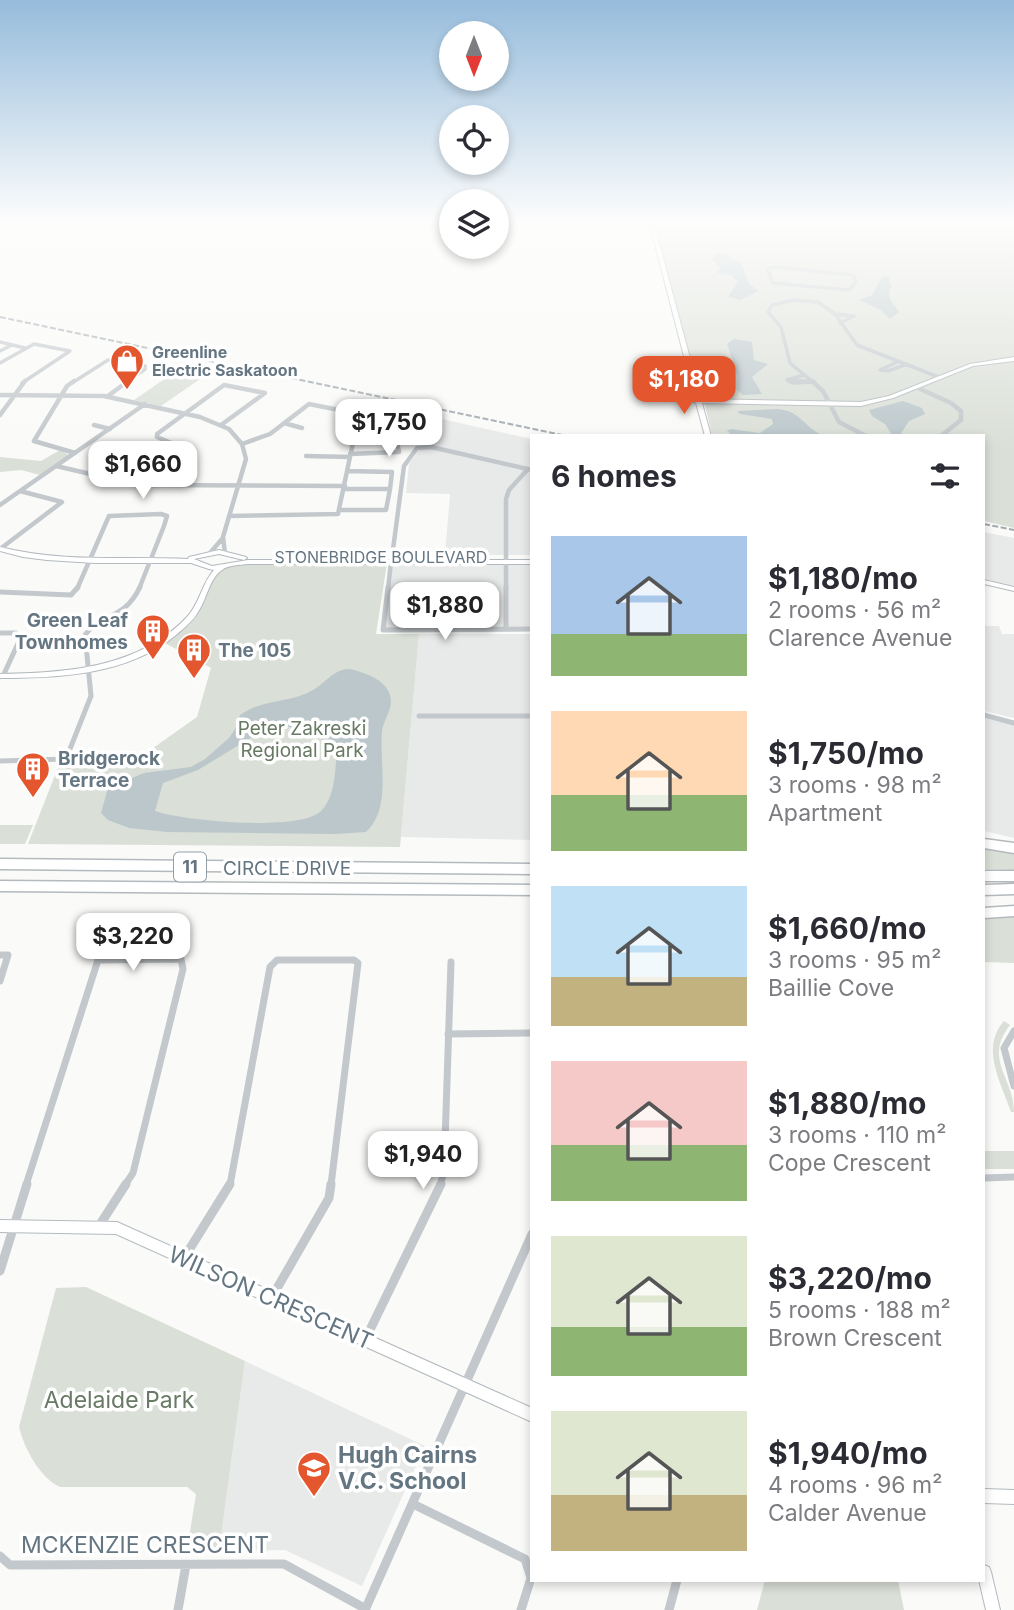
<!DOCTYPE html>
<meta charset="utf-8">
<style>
body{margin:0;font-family:Inter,sans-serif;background:#f7f7f7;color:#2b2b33;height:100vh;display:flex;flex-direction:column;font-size:26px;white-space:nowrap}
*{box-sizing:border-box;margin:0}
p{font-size:23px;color:#7c7c81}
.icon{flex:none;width:38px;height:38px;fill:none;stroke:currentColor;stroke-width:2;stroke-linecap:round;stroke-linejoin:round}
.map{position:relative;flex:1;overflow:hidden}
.sheet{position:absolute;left:530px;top:434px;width:455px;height:1148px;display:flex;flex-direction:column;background:#fff;border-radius:0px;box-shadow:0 4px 10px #0003}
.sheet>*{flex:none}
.needle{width:46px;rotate:180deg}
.buttons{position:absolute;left:439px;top:21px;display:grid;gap:14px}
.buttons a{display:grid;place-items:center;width:70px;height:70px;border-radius:50%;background:#fff;box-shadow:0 4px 10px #0003;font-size:35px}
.price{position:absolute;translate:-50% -60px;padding:0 16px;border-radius:14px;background:#fff;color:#222;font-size:23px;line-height:46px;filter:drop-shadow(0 2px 4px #0008)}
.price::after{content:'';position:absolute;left:50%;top:42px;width:21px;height:16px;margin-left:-10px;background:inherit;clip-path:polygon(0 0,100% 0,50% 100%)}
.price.current{background:#e4572e;color:#fff}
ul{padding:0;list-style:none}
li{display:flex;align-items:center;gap:21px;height:175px;padding:0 21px}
li span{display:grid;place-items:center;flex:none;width:196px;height:140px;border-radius:0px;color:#555}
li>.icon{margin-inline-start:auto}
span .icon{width:84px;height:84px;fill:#fffc;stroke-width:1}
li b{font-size:30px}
h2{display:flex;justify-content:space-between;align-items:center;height:84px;padding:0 21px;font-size:30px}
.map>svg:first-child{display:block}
.built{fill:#e8e9e9}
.green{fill:#dadfd7}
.water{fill:#bbc7cb;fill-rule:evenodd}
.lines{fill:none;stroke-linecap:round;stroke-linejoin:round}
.secondary-casing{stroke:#b3babf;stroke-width:2}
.highway-casing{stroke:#b4b9bd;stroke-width:3}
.street-far4{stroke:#c3c8cc;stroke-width:3.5}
.street-far3{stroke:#c3c8cc;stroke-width:4.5}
.street-far2{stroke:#c3c8cc;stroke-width:5}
.street-far1{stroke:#c3c8cc;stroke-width:7}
.street{stroke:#c3c8cc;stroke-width:9}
.secondary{fill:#fff;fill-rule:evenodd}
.highway{fill:#fff;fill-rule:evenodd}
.rail{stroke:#a2aab0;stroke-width:2;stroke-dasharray:6 2.5;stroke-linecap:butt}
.labels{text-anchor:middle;stroke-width:7;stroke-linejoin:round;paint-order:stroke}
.far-poi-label{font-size:16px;font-weight:bold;fill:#657683;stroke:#fff;text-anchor:start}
.far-street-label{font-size:16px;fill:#657683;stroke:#fff}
.shield{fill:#fff;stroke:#939fa8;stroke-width:2}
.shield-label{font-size:18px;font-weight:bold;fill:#657683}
.poi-label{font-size:19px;font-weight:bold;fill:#657683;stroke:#fff;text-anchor:start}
.park-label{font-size:19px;fill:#687a64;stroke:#fff}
.street-label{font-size:19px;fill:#657683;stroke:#fff}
.near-street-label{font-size:23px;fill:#657683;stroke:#fff}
.near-park-label{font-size:23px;fill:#687a64;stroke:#fff}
.near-poi-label{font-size:23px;font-weight:bold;fill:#657683;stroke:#fff;text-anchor:start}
</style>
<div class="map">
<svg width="1014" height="1610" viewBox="0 0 1014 1610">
<rect width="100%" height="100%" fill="#fafaf8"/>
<path class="built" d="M437,418L532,439V555H445L450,494L406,493L409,464L423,444L412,441Z
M984,532L1014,538V586L984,579Z
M391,562H532V629L383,632Z
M984,626H999L1002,634H1014V718L984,711Z
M419,634H532V840L401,837Z
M984,718L1014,725V838L984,831Z
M245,1361L425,1446L362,1586L285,1550L219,1551Z"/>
<path class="green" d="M654,221H1014V528L984,521V436H712L704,400L697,393Z
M176,371L203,377L161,406L134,400Z
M60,450L69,455L40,475L21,470L0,472V457L41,461Z
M237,562L387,563L376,634H419L400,847L28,844L59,765L71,761L75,753H146L197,717L211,668L165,643L196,617L217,572Z
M0,825H33L25,844H0Z
M984,848L1014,852V870L984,869Z
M1014,915V963L984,962V918Z
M1004,1021L1010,1025C983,1060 1014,1077 1014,1112H1011C1001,1083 980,1048 1004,1021Z
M984,1151H1014V1169H984Z
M86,1287L245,1361L219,1551H187L196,1494L187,1487H60C40,1478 24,1448 19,1427L56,1288Z
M765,1580H898L904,1610H757Z"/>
<path class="water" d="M724,253L742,264L749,284L759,291L740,300L728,297L738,282L732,276L717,273L720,269L712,259L716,254Z
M888,276L892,287L889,290L890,299L899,312L890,319L881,310L859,300L872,295L882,277Z
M734,339L752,342L754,360L768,364L752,377L762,394L743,395L737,390L738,377L727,344Z
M903,401L922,408L925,414L909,421L900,435H892L885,424L872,416L869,410Z
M778,409C802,412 803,426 823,436H733L727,431L731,429L760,433L773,424L772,419L740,414L737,411Z
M350,669C365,673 385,679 390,695C394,709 383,719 382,732C379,763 392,808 366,832L334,834L167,832L129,828L108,820L101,813L108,788L144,773L191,767L205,759L229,738L237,726L240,715C265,698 288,704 313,690C326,683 333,669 350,669ZM286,726L316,735L337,749C335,769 336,796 321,811C300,832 183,821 155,811L163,783L198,770L260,732Z"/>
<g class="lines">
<g class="secondary-casing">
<path id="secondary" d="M649,221H653L701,399L861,402L889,396L970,364L1014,357V361L973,366L893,398L861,406L702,403L711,436H705L696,403L692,401L695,399Z
M0,547C64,563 123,556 188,559L189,557L219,550L246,557L247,558L244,560L219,554L194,559L212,566L248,560H532V564H248C240,565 228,565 222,570C209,579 207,599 198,612C193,621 184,628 176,635C128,675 59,678 0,678V674C66,673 139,668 187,617C200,603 202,583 214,570L209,569L191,563H95L47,560L23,557L0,551Z
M984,580L1014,587V591L984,584Z
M0,1220L117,1222L532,1408V1422L116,1234L0,1232Z
M984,1489L1014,1490V1504L984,1503Z
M984,1565L989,1567L991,1572L1000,1610H986L979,1580H984Z"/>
</g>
<g class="highway-casing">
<path id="highway" d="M984,839L1014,843V853L984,848Z
M0,859L532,864V874L0,869Z
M984,871H1014V881H984Z
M0,881L532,885V895L0,891Z
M1014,884V894L984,895V885Z
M1014,906V916L984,918V908Z"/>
</g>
<path class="street-far4" d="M774,267L853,275L856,282L849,290L773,283L767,269Z
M834,314L854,316L840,323
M0,342L25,348
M0,351L12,345
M899,361L880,370L888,371L907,364
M0,363L34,344L70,351L22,383
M804,375L787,380L793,383L814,382
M72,383L108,360L145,366V369L126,383
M814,383L790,363L781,327L768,312L772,305L794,300L818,302L835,314L857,345L941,378"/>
<path class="street-far3" d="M74,381L67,386L34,441L75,453
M790,381L814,382
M812,381L823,391L839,422L866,436
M916,387L951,403L961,411V420L941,436
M0,395L104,396L200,417L229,429L242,444L246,459L223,537L225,553
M108,396L128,381
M359,414L411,423L396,438
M0,415L25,381
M284,423L302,428
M94,425L110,429
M350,454L399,452L396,438H354
M306,456L350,457
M56,466L138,485L345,486
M347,471L392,472L390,489
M106,479L126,463
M180,485L186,466L185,454L176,445L157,437V434L224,385L265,393L221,425
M0,505L145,404
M340,510H386L390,489H344
M229,516L338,514L359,414L309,404L270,434L242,444
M0,549L62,502L20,491
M210,553L222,539
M392,557L404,466L417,448L431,447L532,470
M77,589L109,516L161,514L167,516L164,526L139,589
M388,589L391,562
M506,589V499L509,490L528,469"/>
<path class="street-far2" d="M388,587L383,630L532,629
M506,587V629
M0,592L71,595L78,587
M0,633H16L21,637L3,676
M984,715L1014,723
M419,716H532
M0,761L66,759L91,696L85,635C101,612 123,622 140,587"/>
<path class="street-far1" d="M0,955H8L0,981
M1014,1031L1004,1048L1014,1086
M448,1034L532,1033
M984,1178L1014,1177
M26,1185L98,960L181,959L183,969L133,1173L125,1185
M230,1185L270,967L277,960H354L358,963L331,1185
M440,1185L444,1172L451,962"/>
<path class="street" d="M99,1226L126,1184
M184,1258L230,1184
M0,1271L27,1184
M272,1297L329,1198L331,1184
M365,1340L441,1184
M413,1504L525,1559L531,1578L521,1610
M0,1556L10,1565L284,1564L366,1609
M178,1610L186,1565
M365,1610L532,1234
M669,1610L677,1580"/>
<use href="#secondary" class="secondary"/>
<use href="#highway" class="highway"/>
<path class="rail" d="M0,317L567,436
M984,524L1014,530"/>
</g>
<linearGradient id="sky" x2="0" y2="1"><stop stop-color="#96bcdc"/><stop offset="0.5" stop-color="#fdfdfc"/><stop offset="1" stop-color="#fdfdfc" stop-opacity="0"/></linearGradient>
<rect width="1014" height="446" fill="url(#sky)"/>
<defs>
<g id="shop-pin" transform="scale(1.75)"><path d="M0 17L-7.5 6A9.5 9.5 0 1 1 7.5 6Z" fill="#e4572e" stroke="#fff"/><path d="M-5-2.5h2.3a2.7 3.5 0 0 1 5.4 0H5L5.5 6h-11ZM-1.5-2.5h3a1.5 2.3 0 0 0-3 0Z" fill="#fff"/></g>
<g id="building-pin" transform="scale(1.75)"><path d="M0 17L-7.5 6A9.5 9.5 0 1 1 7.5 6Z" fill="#e4572e" stroke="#fff"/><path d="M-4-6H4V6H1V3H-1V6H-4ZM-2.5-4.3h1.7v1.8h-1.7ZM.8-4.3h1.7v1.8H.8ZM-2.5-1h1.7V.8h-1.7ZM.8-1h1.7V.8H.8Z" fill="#fff"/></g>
<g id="school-pin" transform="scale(1.75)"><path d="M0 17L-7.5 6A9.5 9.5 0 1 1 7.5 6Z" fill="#e4572e" stroke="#fff"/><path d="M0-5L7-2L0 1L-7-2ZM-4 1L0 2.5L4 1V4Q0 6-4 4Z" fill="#fff"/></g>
</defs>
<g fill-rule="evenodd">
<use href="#shop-pin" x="127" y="361"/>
<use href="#building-pin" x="153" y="631"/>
<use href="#building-pin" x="194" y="650"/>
<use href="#building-pin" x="33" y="769"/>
<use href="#school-pin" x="314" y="1468"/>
</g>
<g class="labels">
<g class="far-poi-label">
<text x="152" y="358">Greenline<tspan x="152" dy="18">Electric Saskatoon</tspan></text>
</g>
<g class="far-street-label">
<text x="381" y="563">STONEBRIDGE BOULEVARD</text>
</g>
<rect class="shield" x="174" y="852.5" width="32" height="29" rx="5"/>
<g class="shield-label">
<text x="190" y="873">11</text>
</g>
<g class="poi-label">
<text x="128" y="627" text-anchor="end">Green Leaf<tspan x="128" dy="22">Townhomes</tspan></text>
<text x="218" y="657">The 105</text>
<text x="58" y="765">Bridgerock<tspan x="58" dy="22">Terrace</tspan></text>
</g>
<g class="park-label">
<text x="302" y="735">Peter Zakreski<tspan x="302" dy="22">Regional Park</tspan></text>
</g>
<g class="street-label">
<text x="287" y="875">CIRCLE DRIVE</text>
</g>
<g class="near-street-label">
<text transform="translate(271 1298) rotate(24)" y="8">WILSON CRESCENT</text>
<text x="145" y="1553">MCKENZIE CRESCENT</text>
</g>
<g class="near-park-label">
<text x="119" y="1408">Adelaide Park</text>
</g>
<g class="near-poi-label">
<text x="338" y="1463">Hugh Cairns<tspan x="338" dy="26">V.C. School</tspan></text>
</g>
</g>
</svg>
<div class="buttons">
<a><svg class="needle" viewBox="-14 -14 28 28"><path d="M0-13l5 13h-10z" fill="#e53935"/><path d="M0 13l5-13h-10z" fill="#7c7c81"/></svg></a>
<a><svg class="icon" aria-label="locate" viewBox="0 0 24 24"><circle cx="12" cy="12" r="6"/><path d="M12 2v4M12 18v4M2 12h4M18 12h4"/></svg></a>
<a><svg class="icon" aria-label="layers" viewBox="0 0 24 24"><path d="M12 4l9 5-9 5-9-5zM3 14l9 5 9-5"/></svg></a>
</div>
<b class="price current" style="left:684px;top:416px">$1,180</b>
<b class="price" style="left:389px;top:459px">$1,750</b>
<b class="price" style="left:143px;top:501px">$1,660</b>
<b class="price" style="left:445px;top:642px">$1,880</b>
<b class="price" style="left:133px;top:973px">$3,220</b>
<b class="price" style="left:423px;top:1191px">$1,940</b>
<section class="sheet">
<h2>6 homes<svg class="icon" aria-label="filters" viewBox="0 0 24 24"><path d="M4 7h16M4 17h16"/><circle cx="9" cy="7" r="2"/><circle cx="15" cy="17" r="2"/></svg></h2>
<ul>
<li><span style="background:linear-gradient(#a9c7e8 70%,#8fb573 0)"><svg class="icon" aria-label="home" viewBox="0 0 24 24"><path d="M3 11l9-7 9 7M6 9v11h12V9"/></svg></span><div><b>$1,180/mo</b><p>2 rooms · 56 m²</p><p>Clarence Avenue</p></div></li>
<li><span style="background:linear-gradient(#ffd9b3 60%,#8fb573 0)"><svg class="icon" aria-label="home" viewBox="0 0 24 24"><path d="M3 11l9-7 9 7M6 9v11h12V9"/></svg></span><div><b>$1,750/mo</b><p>3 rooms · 98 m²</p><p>Apartment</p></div></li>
<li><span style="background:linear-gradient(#bfe0f5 65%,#c2b280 0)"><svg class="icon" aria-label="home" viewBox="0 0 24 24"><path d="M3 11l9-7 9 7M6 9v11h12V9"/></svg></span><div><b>$1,660/mo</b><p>3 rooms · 95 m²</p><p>Baillie Cove</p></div></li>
<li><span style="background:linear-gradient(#f6c9c9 60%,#8fb573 0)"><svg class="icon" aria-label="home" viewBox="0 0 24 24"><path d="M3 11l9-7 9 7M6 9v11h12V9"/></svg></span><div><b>$1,880/mo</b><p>3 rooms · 110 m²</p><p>Cope Crescent</p></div></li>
<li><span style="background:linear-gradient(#dfe7d0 65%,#8fb573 0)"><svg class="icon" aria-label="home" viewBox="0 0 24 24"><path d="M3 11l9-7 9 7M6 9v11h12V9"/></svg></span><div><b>$3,220/mo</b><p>5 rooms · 188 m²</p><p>Brown Crescent</p></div></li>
<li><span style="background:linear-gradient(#dfe7d0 60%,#c2b280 0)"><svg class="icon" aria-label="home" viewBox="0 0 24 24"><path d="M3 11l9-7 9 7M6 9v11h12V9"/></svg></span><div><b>$1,940/mo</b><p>4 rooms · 96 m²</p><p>Calder Avenue</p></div></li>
</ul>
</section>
</div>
